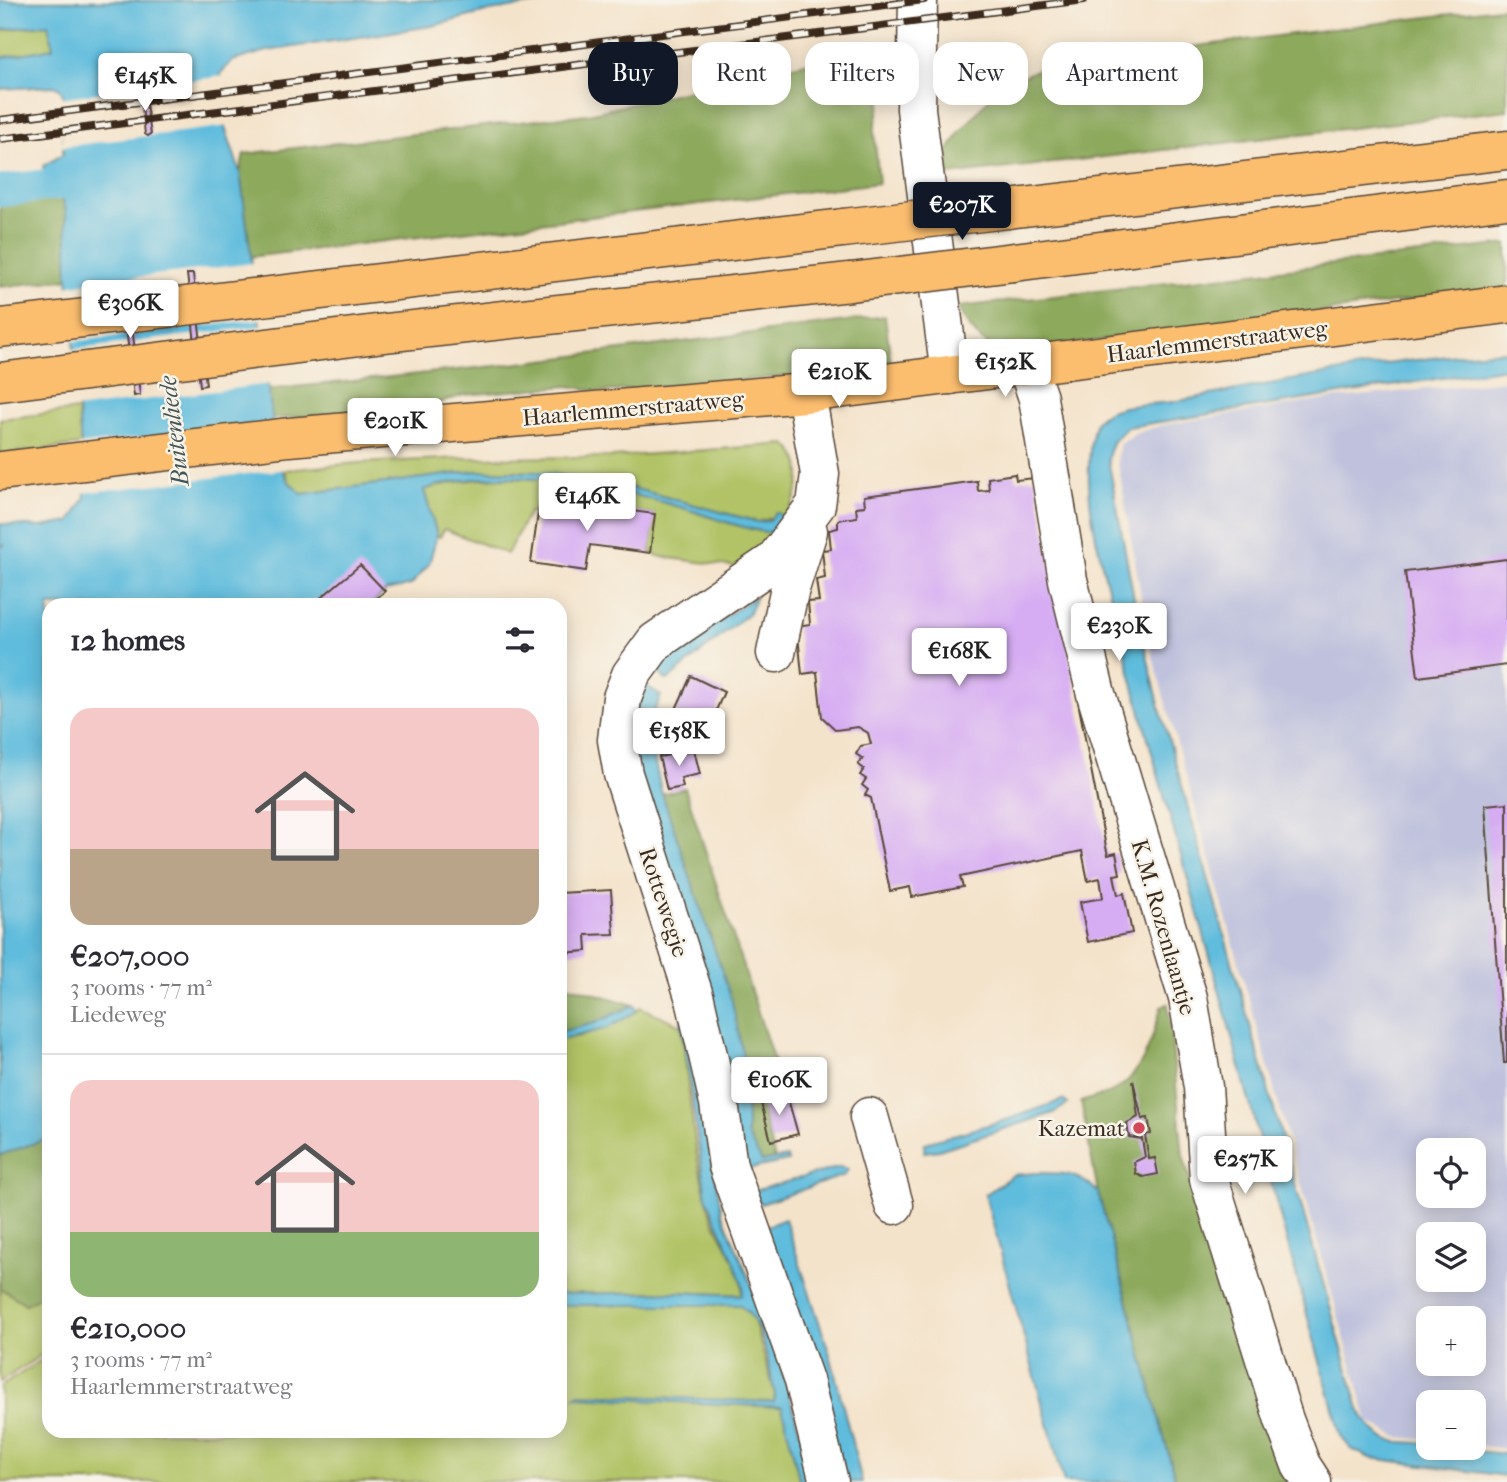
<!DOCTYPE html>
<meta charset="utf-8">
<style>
body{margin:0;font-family:"IM FELL French Canon",serif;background:#f2f2f3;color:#2b2b33;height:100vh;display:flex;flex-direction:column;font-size:26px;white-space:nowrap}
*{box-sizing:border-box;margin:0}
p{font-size:23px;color:#7c7c81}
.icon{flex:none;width:38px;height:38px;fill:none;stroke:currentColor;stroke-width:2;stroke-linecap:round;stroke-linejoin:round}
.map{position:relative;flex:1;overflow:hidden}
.sheet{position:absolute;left:42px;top:598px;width:525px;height:840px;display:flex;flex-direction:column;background:#fff;border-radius:21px;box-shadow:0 4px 18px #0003}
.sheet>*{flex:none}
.hud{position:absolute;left:588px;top:42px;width:665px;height:63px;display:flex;gap:14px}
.controls{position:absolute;left:1416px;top:1138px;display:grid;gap:14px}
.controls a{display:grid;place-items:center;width:70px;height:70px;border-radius:14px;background:#fff;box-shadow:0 4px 18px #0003;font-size:35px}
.price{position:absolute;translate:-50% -60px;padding:0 16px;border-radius:7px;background:#fff;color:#222;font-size:23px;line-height:46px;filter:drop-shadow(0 2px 4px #0008)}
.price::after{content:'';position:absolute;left:50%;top:42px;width:21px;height:16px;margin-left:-10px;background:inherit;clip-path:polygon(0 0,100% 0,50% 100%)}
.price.current{background:#111827;color:#fff}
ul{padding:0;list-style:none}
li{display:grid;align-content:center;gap:14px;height:371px;padding:0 28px}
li+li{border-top:2px solid #e1e1e2}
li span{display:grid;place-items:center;height:217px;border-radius:21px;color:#555}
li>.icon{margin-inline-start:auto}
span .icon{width:126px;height:126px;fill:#fffc;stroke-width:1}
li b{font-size:30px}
h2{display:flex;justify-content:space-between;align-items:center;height:84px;padding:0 28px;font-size:30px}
.tag{padding:0 24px;border-radius:21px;background:#fff;box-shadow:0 4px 18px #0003;font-size:24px;line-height:63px}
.tag.current{background:#111827;color:#fff}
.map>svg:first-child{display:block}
.industrial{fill:#c0c2dd;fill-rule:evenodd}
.green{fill:#b1c366;stroke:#767642;stroke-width:2}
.forest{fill:#8ca95b;stroke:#646a3c;stroke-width:2}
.water{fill:#5ebcdd;stroke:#4c737e;stroke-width:2}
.pier{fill:#f4e3cb}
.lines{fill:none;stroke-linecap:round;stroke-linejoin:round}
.canal{stroke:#5ebcdd;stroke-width:32}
.building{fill:#d6acf3}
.minor-casing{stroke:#574638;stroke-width:41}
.major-casing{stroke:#574638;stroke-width:41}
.highway-casing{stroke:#574638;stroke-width:41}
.minor{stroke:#fff;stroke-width:38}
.major{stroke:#fbbd6e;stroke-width:38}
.highway{stroke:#fbbd6e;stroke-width:38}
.rail-casing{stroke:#3b2a1e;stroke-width:8}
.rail{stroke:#f7f3e8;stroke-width:5;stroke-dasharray:16;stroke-linecap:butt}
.highway-bridge-casing{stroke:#574638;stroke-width:41;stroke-linecap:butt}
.highway-bridge{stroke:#fbbd6e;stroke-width:38}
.poi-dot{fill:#d1495b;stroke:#f7f3e8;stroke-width:2.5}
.labels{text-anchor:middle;stroke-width:5;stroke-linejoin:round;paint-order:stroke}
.street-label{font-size:23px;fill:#3b2a1e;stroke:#f7f3e8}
.poi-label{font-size:23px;fill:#3b2a1e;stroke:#f7f3e8;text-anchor:end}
.water-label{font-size:24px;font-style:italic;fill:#465657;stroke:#f7f3e8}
</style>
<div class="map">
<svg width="1507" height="1482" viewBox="0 0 1507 1482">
<rect width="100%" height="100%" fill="#f7f3e8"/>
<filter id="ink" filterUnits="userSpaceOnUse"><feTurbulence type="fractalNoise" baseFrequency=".0143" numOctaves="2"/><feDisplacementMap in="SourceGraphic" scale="14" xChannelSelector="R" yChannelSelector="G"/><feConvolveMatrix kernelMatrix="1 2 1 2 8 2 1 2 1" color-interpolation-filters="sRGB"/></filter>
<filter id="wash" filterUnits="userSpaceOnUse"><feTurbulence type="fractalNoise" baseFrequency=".00686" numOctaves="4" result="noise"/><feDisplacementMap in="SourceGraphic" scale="28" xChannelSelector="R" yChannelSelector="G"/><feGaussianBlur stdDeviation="1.57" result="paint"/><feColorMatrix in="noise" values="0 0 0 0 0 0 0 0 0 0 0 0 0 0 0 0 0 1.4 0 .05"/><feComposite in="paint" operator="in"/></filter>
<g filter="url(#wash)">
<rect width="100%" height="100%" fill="#f4e3cb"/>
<path class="industrial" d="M1507,381V1449L1474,1445V1402H1428V1440L1397,1437L1368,1422L1150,647L1117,457L1120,444L1137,433L1163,425L1330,399ZM1428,1150H1474V1195H1428ZM1428,1234H1474V1279H1428ZM1428,1318H1474V1363H1428Z"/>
<path class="green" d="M48,24L54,48L0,58V31Z
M78,410L81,445L0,454V419Z
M786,444C826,477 770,540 751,569L662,557L650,553L654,514L540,499L538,513L529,512L507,554L444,529L440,537L437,535L424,490C503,464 605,485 683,508C711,517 737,527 766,532L772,531L781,515L758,522L625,486L557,474L514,471H475L302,494L289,482L285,470L358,463L462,458L613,457Z
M640,1007L681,1025C689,1083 693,1168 714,1221C724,1244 744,1269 742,1295L676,1292L560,1294V1040L580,1036L637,1011Z
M0,1288L26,1304L49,1291V1350L0,1382Z
M724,1303L740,1305L752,1313L775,1394L774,1402L580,1394L577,1397L782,1407L800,1482H0V1387L49,1355V1432H560V1305Z"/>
<path class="forest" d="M1507,7V110L949,175L948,152L960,132L998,88L1047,65Z
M895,42L874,131L879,183L250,257L240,172L244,154L588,114Z
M57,197L63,199L66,211L68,279L0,287V205Z
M1507,244V288L1002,353C979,341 969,330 958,307Z
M885,316L891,362L874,369L600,392L568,386L464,395L430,406L272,419L267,390L504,365Z
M685,788L781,1083L758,1098L775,1159L762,1162L747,1135L746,1072L711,938L662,794Z
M560,983L634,1005L595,1023L560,1032Z
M1168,1004L1183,1155L1233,1325L1291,1482H1176L1098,1192L1081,1102C1093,1097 1108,1095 1118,1088C1144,1072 1154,1034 1161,1007Z
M49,1138V1291L26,1304L0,1288V1155Z"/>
<path class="water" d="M562,0L490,11L432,26L267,51L232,61L221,73L224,124L240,172L278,463L289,482L302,494L475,471L542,472L625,486L758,522L769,521L775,513H779L781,519L772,532H766C737,527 711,517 683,508C608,486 500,462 424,490L437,535L429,564L411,585L386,591L370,605L49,606V1138L0,1155V549L4,545H0V524L41,527L70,522L85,498L68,279L66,211L62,198H51L43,166L63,154L64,97L60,89L54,86L0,89V58L53,48L48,24L0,30V1Z
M1507,351V368L1127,427L1112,442L1108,459L1138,620L1161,712L1359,1409C1379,1447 1390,1440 1428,1444V1447L1507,1454V1476L1370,1458L1351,1449L1341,1436C1293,1269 1250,1100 1203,932C1175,834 1146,737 1121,637C1104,569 1075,489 1096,421C1115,401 1152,406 1178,401C1287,381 1395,358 1507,351Z
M756,596L749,613L669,679L666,680L653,666Z
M643,683L661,696L650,720L649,737L662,794L732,1001L746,1072L747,1135L762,1162L787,1157L788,1161L744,1170L629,756Z
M634,1005L637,1011L608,1028L560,1040V1032L595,1023Z
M681,1020L687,1023L722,1213L773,1337L814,1482H800L782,1407L575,1397L579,1394L774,1402L775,1394C768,1366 765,1322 740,1305H560V1294L676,1292L742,1295L743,1286L733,1258L706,1197Z
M1063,1100L1068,1104L1053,1113L939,1150L924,1152L925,1143L1009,1119Z
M840,1167L848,1169L845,1175L761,1204L753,1191Z
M1035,1173C1064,1173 1076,1172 1098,1192L1176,1482H1064L985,1195L1013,1175Z
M785,1219L831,1358L862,1482H842L764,1227Z"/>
<path class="pier" d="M224,76L228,126L60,147L63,139L60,98Z
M254,263L261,319L69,342L65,286Z
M262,326L270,384L74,409L70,350Z
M276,422L282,461L288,469L82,493L78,445Z"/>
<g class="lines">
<path class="canal" d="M0,191L89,180"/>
</g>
<g id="blocks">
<path class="building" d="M143,86L151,134L148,136L145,134L140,89Z
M187,274H193L206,385L200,386Z
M127,283L140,395L134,396L121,284Z
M1015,474L1016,480L1035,478L1106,847L1108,855L1116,853L1120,874L1114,875L1118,895L1124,893L1132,933L1088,942L1080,902L1103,898L1100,878L1088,881L1082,851L960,877L963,887L912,897L910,887L890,891L871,798L865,795L868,790L862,785L866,779L860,775L864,769L858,764L863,759L856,754L861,746L871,744L868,733L858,727L836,730L822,717L817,672L802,674L797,626L810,624L808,602L819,601L816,580L825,578L822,550L831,549L829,530L838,528V520L857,517L856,507L865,506L864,496L977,481L978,491L989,490L988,478Z
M540,499L655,514L650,553L590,545L586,571L531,563Z
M1507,559V665L1418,677L1405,572Z
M360,565L385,591L368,606H311Z
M691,676L724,692L705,736L671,720Z
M694,750L700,774L681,778L683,787L667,790L659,757Z
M1507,803V1063H1504L1485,805Z
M611,890L614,934L586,935L587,951L560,953V893Z
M1133,1080L1142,1119L1148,1118L1151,1134L1145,1135L1149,1159L1155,1158L1158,1174L1143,1177L1136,1174L1134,1162L1145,1157L1142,1139L1129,1137L1127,1123L1138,1117Z
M786,1092L798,1134L771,1141L760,1099Z"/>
</g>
</g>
<g filter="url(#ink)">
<use href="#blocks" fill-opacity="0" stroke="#574638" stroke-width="2"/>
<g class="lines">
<g class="minor-casing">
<path id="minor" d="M918,0L916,109L950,375
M1027,366L1038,398L1068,580L1096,694L1188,998L1203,1087L1209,1179L1284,1420L1301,1465L1312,1482
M806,393L820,474L816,505L774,561L655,642L631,675L622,698L617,740L623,774L695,999L719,1103L728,1166L804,1380L829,1482
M776,653L789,592L808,531
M869,1117L894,1205"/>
</g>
<g class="major-casing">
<path id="major" d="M0,471L289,437L806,393L1507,304"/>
</g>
<g class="highway-casing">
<path id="highway" d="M1008,209L1507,150
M1014,262L1507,199
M0,328L843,228
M0,382L376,334L850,282"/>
</g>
<use href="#minor" class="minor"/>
<use href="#major" class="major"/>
<use href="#highway" class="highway"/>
<g class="rail-casing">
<path id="rail" d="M0,120L924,0
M0,139L1084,0"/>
</g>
<use href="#rail" class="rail"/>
<g class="highway-bridge-casing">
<path id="highway-bridge" d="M843,228L1008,209
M850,282L1014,262"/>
</g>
<use href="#highway-bridge" class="highway-bridge"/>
</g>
</g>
<circle class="poi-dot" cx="1139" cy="1128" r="7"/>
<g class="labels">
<g class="street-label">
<text transform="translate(1217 341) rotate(-7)" y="8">Haarlemmerstraatweg</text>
<text transform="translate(633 408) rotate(-5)" y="8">Haarlemmerstraatweg</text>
<text transform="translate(664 902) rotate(72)" y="8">Rottewegje</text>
<text transform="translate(1164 927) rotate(74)" y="8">K.M. Rozenlaantje</text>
</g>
<g class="poi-label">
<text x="1125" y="1136">Kazemat</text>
</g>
<g class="water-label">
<text transform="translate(174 431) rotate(-97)" y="8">Buitenliede</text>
</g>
</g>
</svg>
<div class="controls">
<a><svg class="icon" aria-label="locate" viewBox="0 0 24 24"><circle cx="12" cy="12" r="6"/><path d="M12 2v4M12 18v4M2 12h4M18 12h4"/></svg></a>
<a><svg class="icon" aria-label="layers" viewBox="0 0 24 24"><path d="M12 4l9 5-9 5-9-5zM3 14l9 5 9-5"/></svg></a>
<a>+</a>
<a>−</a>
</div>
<b class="price" style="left:145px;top:113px">€145K</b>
<b class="price current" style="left:962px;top:242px">€207K</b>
<b class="price" style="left:130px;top:340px">€306K</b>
<b class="price" style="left:1005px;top:399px">€152K</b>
<b class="price" style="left:839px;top:409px">€210K</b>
<b class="price" style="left:395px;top:458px">€201K</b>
<b class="price" style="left:587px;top:533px">€146K</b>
<b class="price" style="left:1119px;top:663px">€230K</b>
<b class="price" style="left:959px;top:688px">€168K</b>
<b class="price" style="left:679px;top:768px">€158K</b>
<b class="price" style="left:779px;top:1117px">€106K</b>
<b class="price" style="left:1245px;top:1196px">€257K</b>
<div class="hud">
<a class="tag current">Buy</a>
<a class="tag">Rent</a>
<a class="tag">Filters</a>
<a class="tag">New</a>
<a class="tag">Apartment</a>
</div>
<section class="sheet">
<h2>12 homes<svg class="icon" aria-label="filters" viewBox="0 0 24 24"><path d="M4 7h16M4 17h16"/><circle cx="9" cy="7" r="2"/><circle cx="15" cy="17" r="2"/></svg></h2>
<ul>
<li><span style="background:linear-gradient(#f6c9c9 65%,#b9a48a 0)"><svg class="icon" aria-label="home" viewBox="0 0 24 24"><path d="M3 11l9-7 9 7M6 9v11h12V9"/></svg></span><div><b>€207,000</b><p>3 rooms · 77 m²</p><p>Liedeweg</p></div></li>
<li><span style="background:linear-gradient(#f6c9c9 70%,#8fb573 0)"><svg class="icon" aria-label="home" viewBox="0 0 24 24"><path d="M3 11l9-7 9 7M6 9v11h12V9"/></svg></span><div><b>€210,000</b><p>3 rooms · 77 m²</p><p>Haarlemmerstraatweg</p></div></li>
</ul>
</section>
</div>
